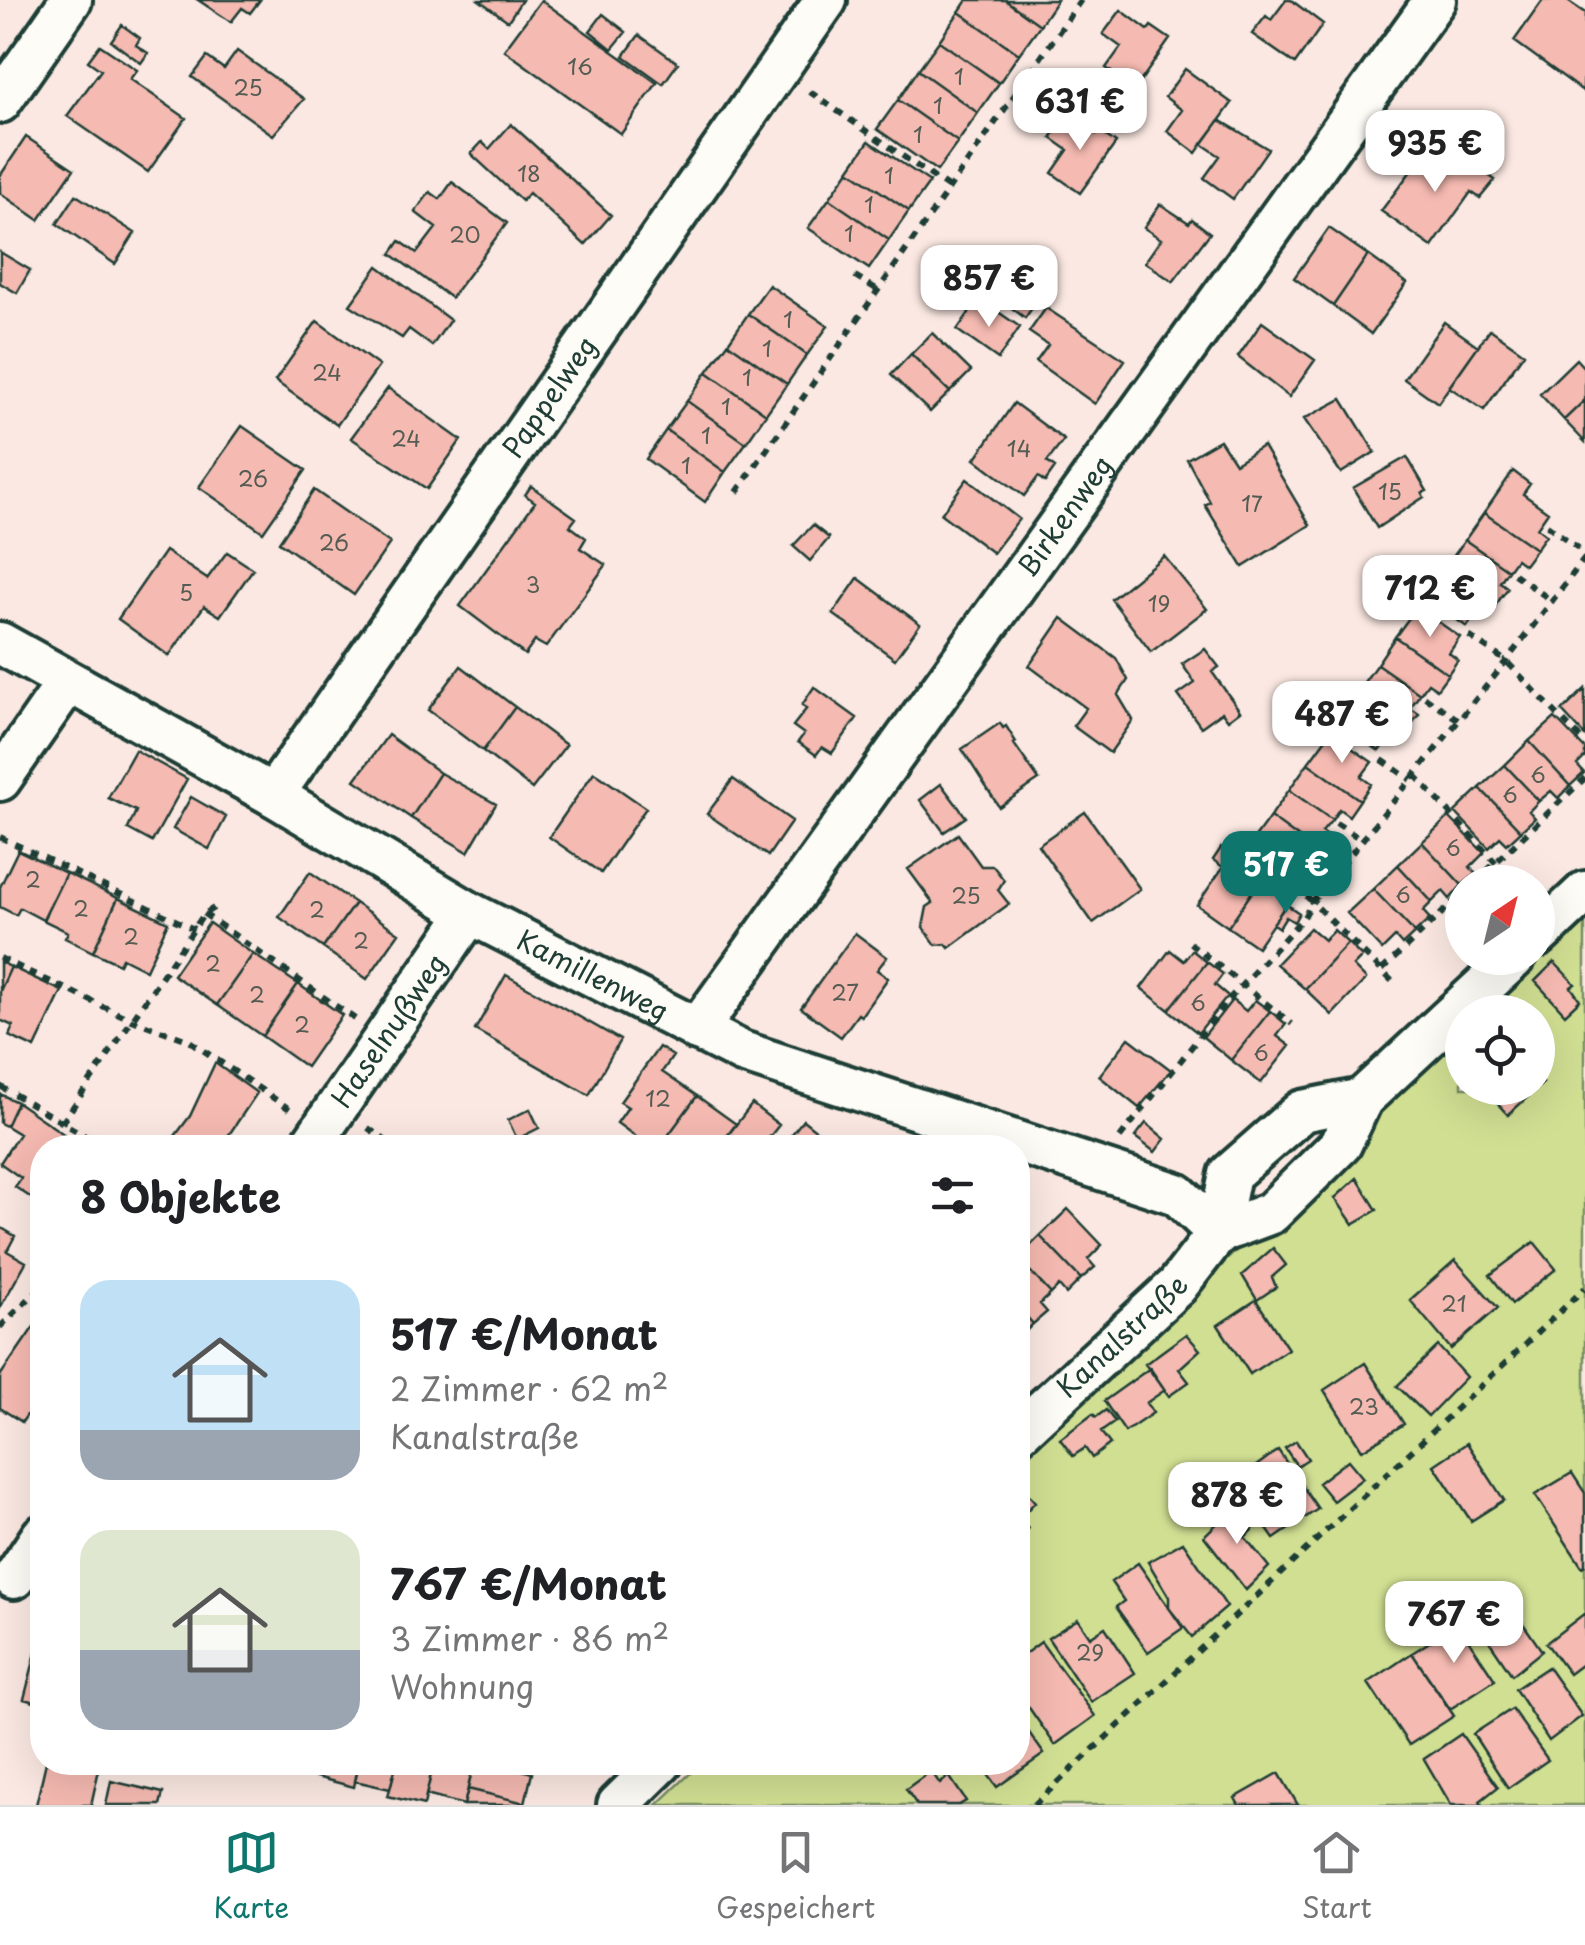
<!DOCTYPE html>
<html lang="de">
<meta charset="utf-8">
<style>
body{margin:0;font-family:"Playpen Sans",sans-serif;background:#f2f2f2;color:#202124;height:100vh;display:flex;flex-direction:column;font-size:38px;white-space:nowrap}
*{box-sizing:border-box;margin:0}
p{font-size:32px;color:#757577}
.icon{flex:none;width:55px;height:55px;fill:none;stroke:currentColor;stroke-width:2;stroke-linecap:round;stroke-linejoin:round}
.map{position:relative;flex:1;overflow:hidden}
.drawer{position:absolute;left:30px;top:1135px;width:1000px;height:640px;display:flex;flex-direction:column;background:#fff;border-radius:40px;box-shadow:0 10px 40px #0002}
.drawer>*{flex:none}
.needle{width:65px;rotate:35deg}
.buttons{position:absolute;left:1445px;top:865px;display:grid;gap:20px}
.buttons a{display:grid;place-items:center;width:110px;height:110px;border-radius:50%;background:#fff;box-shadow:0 10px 40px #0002;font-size:50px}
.price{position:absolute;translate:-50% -85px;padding:0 22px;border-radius:20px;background:#fff;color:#222;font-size:32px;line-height:65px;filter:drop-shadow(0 2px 5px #0008)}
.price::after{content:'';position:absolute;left:50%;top:60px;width:30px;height:22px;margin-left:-15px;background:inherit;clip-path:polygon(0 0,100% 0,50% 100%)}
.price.current{background:#0f766e;color:#fff}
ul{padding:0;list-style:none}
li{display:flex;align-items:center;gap:30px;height:250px;padding:0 50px}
li span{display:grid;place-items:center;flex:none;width:280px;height:200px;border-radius:30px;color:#555}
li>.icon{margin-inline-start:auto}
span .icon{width:120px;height:120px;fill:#fffc;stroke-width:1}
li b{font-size:42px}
h2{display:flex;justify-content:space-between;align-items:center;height:120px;padding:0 50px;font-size:42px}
.tab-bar{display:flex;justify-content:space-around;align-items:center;height:140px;border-top:2px solid #e0e0e0;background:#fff;font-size:28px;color:#757577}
.tab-bar a{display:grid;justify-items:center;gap:5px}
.tab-bar .current{color:#0f766e}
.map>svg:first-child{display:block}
.green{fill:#d1df93;stroke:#788e64;stroke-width:2.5}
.building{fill:#f5bab1;stroke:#1f3d34;stroke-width:2.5}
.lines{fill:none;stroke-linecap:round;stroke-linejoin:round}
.street-casing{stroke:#1f3d34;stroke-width:48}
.path{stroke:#1f3d34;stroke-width:6;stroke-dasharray:8 8;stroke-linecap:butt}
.street{stroke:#fdfcf7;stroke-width:40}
.labels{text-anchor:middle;stroke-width:10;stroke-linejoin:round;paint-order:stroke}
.number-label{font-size:22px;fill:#545c53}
.street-label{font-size:28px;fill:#1f3d34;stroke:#fdfcf7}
</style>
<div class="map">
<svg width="1585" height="1805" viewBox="0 0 1585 1805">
<rect width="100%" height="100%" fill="#fbe8e2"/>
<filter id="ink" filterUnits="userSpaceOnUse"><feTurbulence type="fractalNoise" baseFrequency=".01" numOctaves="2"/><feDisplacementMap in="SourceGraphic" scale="20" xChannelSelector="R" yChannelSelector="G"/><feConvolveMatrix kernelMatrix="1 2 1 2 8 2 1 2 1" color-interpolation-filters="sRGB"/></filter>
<g filter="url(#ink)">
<path class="green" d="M1585,917V1805H657L701,1763L1018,1762V1460L1462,1034V1088H1538V1012H1485Z"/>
<path class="building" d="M198,0H260L250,13L242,8L231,22Z
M479,0H522L508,21Z
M541,0L657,83L621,134L504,50Z
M967,0H1005L1040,25L1019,54L959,12Z
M1005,0H1057L1040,25Z
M1286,0H1291L1323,24L1295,64L1252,34L1266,16L1271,20Z
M1543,0H1566L1585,13L1583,91L1514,41Z
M1121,10L1148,30L1151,26L1170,39L1135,89L1106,68L1121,47L1103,34Z
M959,12L1019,54L999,83L939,41Z
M603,14L626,32L612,49L590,31Z
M122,25L140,38L136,45L148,53L141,63L111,41Z
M639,35L678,63L663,84L624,56Z
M939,41L999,83L978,113L918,70Z
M100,45L137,70L130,79L186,118L148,172L67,116L101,70L88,61Z
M237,51L304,99L273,135L192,77L207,57L224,69Z
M1185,69L1232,103L1196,153L1167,131L1182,110L1165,97Z
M918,70L978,113L958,142L898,100Z
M898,100L958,142L937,171L877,129Z
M1401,112L1428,132L1417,149L1390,129Z
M1067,114L1096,134L1098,130L1116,143L1080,193L1052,173L1068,150L1051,138Z
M1220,120L1268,149L1233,199L1204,178L1220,156L1202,144Z
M511,124L611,215L585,245L529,193L522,201L471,154L482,142L489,149Z
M26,137L74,169L39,220L0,193V176Z
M869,141L930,182L909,211L849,170Z
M1426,151L1449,167L1459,154L1495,180L1480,198L1471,192L1432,247L1381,211Z
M849,170L909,211L889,240L829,199Z
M452,182L507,223L451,298L391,254L400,241L417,253L436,228L415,212L430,192L440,199Z
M76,195L135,233L115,264L57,224Z
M829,199L889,240L869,269L808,228Z
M1160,204L1189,223L1192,219L1210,233L1173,282L1145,262L1161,239L1144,228Z
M1329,228L1368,255L1333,306L1294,278Z
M0,252L30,270L17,293L0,283Z
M1368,255L1407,283L1371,334L1333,306Z
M378,266L450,320L432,346L409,329L402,338L350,305Z
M1012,283L1037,301L1025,318L1000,299Z
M769,285L828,326L807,355L748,314Z
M976,303L988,311L991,307L1020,327L998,359L957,330Z
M1046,308L1125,360L1095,404L1036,362L1048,345L1029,332Z
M748,314L807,355L787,384L728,343Z
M317,321L379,366L337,425L275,381Z
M1262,322L1315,360L1289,397L1238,357Z
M1444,322L1478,346L1438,403L1404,379Z
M1490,329L1524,353L1484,410L1449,387Z
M932,333L971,371L950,392L911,354Z
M728,343L787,384L766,414L707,372Z
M911,354L950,392L930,412L891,375Z
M1576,359L1585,369V400L1564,420L1540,394Z
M707,372L766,414L746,443L687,401Z
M388,388L461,440L427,489L351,438Z
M1342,399L1375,452L1341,473L1304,419Z
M1585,400V442L1564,420Z
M687,401L746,443L725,472L666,430Z
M1014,403L1064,440L1047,462L1055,468L1045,482L1038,477L1024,496L975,459Z
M242,426L306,470L263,532L199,487Z
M666,430L725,472L705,502L646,459Z
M1220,440L1235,463L1263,446L1310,525L1243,567L1205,505L1210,502L1187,459Z
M1407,457L1427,491L1422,493L1424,497L1377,528L1353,488Z
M1513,471L1530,484L1523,494L1548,512L1537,528L1546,535L1536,549L1484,513Z
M967,479L1019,519L993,553L941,514Z
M531,486L576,518L570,526L586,538L580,548L606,565L546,647L535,641L525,655L460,606L535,502L525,495Z
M314,490L390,543L354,595L279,542Z
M1484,513L1536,549L1524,565L1516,559L1508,570L1465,540Z
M813,525L829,538L810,561L793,546Z
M1465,540L1508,570L1500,582L1508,588L1497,603L1446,567Z
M165,551L207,579L227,552L253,569L220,616L204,606L169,656L118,619Z
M1164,556L1207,609L1151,652L1111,599Z
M1446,567L1497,603L1487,618L1478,611L1467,627L1425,597Z
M858,578L920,624L895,659L833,614Z
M1417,607L1460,637L1449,653L1458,660L1448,674L1395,637Z
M1062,618L1116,658L1128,680L1118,695L1133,720L1110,753L1073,726L1086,708L1029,666Z
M1395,637L1448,674L1437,689L1428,683L1420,694L1377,664Z
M1205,649L1219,667L1212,672L1240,711L1228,720L1222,712L1201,727L1178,695L1195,683L1182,664Z
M1377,664L1420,694L1410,708L1419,714L1409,728L1357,692Z
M461,666L515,707L483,751L428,710Z
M814,687L857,718L832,753L822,747L816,755L798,742L804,734L793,726L807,708L802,705Z
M1585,689V736L1562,711Z
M1357,692L1409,728L1399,743L1390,736L1379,751L1337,721Z
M515,707L566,745L532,789L483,751Z
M1555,718L1585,749V757L1577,765L1584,773L1570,786L1529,741Z
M1000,723L1003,728L1006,726L1016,742L1014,744L1039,780L999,807L962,749Z
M1330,733L1372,762L1361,777L1371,784L1360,800L1308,763Z
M388,735L440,773L411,818L355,780Z
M1529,741L1570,786L1558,798L1551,791L1539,801L1505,765Z
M135,750L187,779L152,842L128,829L136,811L108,798Z
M1308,763L1360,800L1349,816L1339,809L1332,820L1289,790Z
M1505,765L1539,801L1529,811L1535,818L1521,831L1480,788Z
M594,772L646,808L601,873L549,837Z
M440,773L496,804L468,852L411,818Z
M733,779L792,821L768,856L707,814Z
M941,784L966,817L944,832L920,800Z
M1480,788L1521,831L1507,844L1500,837L1489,848L1455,812Z
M1289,790L1332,820L1322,832L1332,839L1321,854L1270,817Z
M191,797L226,817L209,849L173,829Z
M1085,812L1140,889L1093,923L1038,845Z
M1270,817L1321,854L1311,868L1301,861L1291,875L1249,846Z
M1449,817L1484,853L1470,867L1476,874L1462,885L1422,842Z
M958,834L981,866H993L1004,880L998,890L1009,904L949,948L946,944L936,945L923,927L927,907L933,903L908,869Z
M1422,842L1462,885L1450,899L1443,891L1432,902L1398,865Z
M1221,848L1263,876L1228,927L1197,905L1223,867L1213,860Z
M18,850L66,873L43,920L20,908L16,915L0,907V887Z
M1398,865L1432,902L1423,911L1430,919L1415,933L1373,889Z
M310,872L355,903L323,948L279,917Z
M66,873L118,898L93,952L65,938L68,932L43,920Z
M1263,876L1292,896L1257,947L1228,927Z
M1373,889L1415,933L1402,945L1395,937L1382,950L1347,913Z
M118,898L168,922L146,970L122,958L119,964L93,952Z
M355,903L399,933L367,979L323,948Z
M1286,904L1299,913L1294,922L1286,917L1279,928L1273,924Z
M209,923L253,954L217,1005L173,975Z
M1310,928L1324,940L1334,930L1348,943L1305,989L1276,964Z
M855,933L887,957L877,970L888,978L861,1016L858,1014L841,1037L801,1008Z
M1348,943L1362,957L1353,966L1366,979L1332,1015L1305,989Z
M1170,950L1184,961L1192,950L1207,962L1169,1010L1141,988Z
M253,954L298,984L262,1036L217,1005Z
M0,962L11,967L0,991Z
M1207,962L1223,974L1215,985L1228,996L1198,1033L1169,1010Z
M1554,962L1575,984L1571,987L1580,1000L1565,1014L1535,981Z
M11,967L62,991L35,1048L9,1036L13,1026L0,1020V991Z
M506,975L620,1040L589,1095L475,1030Z
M298,984L342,1015L306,1067L262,1036Z
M1232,1000L1246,1011L1255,1000L1270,1011L1231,1060L1203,1037Z
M1270,1011L1286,1024L1277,1036L1290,1046L1261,1083L1231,1060Z
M1129,1038L1171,1070L1139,1108L1099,1076Z
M659,1047L673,1056L662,1072L697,1096L659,1148H651L617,1123L628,1107L620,1102Z
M215,1063L257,1093L220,1148H166L190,1116Z
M1538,1076L1543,1083L1508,1115L1483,1088H1538Z
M0,1094L17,1102L6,1126L0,1123Z
M697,1096L736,1124L718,1148H659Z
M17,1102L84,1148H42V1198L39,1203L15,1187L21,1178L0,1163L19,1134L6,1126Z
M752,1104L779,1125L761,1148H718Z
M530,1109L539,1128L517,1139L508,1120Z
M803,1120L838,1148H781Z
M1146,1123L1165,1139L1155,1152L1135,1137Z
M1357,1178L1377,1210L1353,1224L1335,1198Z
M1068,1209L1102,1245L1088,1259L1095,1267L1081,1279L1040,1236Z
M0,1227L15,1236L7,1251L26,1262L0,1308Z
M1040,1236L1081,1279L1066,1294L1059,1286L1051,1294L1018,1258Z
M1534,1242L1556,1269L1512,1304L1490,1275Z
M1273,1248L1286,1265L1272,1277L1276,1287L1257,1300L1242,1275Z
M1018,1258L1051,1294L1040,1304L1047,1312L1033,1324L1018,1307Z
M1455,1260L1498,1308L1451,1349L1410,1300Z
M1256,1300L1288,1349L1250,1374L1218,1325Z
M1018,1307L1033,1324L1020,1337L1018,1335Z
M42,1315V1420L29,1412L22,1422L0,1408V1376Z
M1186,1334L1200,1350L1179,1369L1189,1382L1169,1396L1145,1364Z
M1438,1346L1466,1377L1428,1416L1397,1386Z
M1365,1363L1404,1424L1362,1450L1324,1390Z
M1150,1368L1165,1390L1146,1403L1153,1413L1125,1432L1104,1401Z
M1106,1410L1115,1422L1101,1432L1110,1444L1092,1458L1085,1448L1073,1456L1060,1439L1093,1414L1096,1417Z
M1296,1441L1308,1459L1297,1466L1285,1448Z
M1467,1443L1504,1500L1471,1521L1434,1465Z
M1278,1450L1318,1509L1274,1539L1234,1482Z
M1348,1460L1363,1478L1333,1501L1318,1483Z
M1572,1473L1585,1493V1565L1582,1567L1535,1495Z
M1019,1483L1035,1502L1020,1518L1028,1529L1018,1536Z
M1237,1504L1255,1527L1245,1537L1269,1567L1246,1590L1204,1536Z
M1183,1542L1227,1607L1192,1637L1169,1608V1597L1148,1562Z
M1138,1563L1183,1628L1148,1652L1116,1607L1124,1601L1111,1582Z
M1502,1593L1542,1651L1512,1675L1471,1614Z
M1585,1613V1662L1569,1674L1546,1643Z
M1078,1619L1090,1637L1105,1627L1135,1673L1091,1702L1048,1638Z
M1458,1624L1495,1680L1450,1709L1412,1653Z
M39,1641L42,1642V1704L24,1699Z
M1041,1642L1095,1716L1055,1745L1018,1692V1659Z
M1412,1653L1454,1716L1409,1745L1368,1683Z
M1548,1667L1582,1716L1549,1741L1515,1689Z
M1512,1709L1548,1760L1508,1788L1473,1734Z
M1018,1717L1044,1754L997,1787L979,1762H1018Z
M1461,1734L1498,1787L1480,1801L1482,1805H1451L1424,1759Z
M46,1762L100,1765L91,1805H36Z
M279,1762H320L317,1775Z
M320,1762H359L354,1787L316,1777Z
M359,1762H397L390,1789L355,1781Z
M397,1762H434L424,1805L388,1796Z
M434,1762H474L464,1805L426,1795Z
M474,1762H511L516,1764L515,1768L532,1773L525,1803L468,1789Z
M931,1771L940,1784L949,1776L966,1801L959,1805H917L906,1789Z
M1279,1773L1298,1805H1239L1235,1798Z
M111,1781L163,1793L160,1805H106Z
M468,1789L525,1803L524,1805H464Z"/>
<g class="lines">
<g class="street-casing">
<g id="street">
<path d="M0,102L71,0"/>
<path id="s1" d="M0,643L273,795L470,913L742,1052L1177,1194L1218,1233"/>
<path d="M0,780L68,682"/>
<path id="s2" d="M273,795L826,0"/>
<path d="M1538,936L1585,892"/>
<path id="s3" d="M697,1030L1435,0"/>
<path id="s4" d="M309,1148L470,913"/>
<path d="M1218,1233L1271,1213L1341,1144L1362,1099L1514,958"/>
<path id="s5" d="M1018,1433L1177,1286L1218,1233L1230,1174L1302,1111L1362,1099"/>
<path d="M14,1578L42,1536"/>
<path d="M618,1805L662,1762"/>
</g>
</g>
<path class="path" d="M810,92L949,188
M855,276L878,290
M737,492L1081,0
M1547,525L1585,553
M1514,574L1552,601
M1469,636L1506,661L1585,743
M1425,697L1459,720
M1382,760L1411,780
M1415,775L1496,863
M1336,823L1362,840
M0,837L194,929
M1231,848L1290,889L1294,884L1396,985
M1475,882L1585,778
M204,914L355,1019
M1190,943L1292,1024
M0,958L132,1020L188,1040L291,1110
M1382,970L1462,894
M0,1086L106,1148
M62,1123L204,914L217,906
M368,1128L396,1148
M1120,1138L1230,998L1304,917L1313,901L1497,673L1585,558
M0,1327L42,1286
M1034,1805L1585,1288"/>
<use href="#street" class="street"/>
</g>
</g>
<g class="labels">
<g class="number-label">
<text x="580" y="75">16</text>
<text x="959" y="85">1</text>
<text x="248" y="96">25</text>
<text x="938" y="114">1</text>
<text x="918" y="143">1</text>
<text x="529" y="182">18</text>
<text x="889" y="184">1</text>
<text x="869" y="213">1</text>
<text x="849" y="242">1</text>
<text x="465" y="243">20</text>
<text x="788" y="328">1</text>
<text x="767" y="357">1</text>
<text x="327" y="381">24</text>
<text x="747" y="386">1</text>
<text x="726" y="415">1</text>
<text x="706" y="444">1</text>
<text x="406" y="447">24</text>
<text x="1019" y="457">14</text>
<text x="686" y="474">1</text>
<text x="253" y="487">26</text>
<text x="1390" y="500">15</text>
<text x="1252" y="512">17</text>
<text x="334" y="551">26</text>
<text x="533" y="593">3</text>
<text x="186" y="601">5</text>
<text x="1159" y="612">19</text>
<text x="1538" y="783">6</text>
<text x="1510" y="803">6</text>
<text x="1453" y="856">6</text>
<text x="33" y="888">2</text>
<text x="1403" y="903">6</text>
<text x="966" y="904">25</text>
<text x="81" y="917">2</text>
<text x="317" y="918">2</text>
<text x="131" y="945">2</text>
<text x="361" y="949">2</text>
<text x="213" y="972">2</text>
<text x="845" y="1001">27</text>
<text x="257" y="1003">2</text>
<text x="1198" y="1011">6</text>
<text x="302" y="1033">2</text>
<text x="1261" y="1061">6</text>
<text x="658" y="1107">12</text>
<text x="1454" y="1312">21</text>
<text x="1364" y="1415">23</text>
<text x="1090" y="1661">29</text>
</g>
<g class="street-label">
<text dy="10" stroke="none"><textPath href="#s2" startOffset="485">Pappelweg</textPath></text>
<text dy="10" stroke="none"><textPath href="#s3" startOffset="632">Birkenweg</textPath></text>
<text dy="10" stroke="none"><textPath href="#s1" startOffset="680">Kamillenweg</textPath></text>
<text dy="10" stroke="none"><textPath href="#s4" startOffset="142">Haselnußweg</textPath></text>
<text dy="10" stroke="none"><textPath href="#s5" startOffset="142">Kanalstraße</textPath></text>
</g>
</g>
</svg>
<div class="buttons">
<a><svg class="needle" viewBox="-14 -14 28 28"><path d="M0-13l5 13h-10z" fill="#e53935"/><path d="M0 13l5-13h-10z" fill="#757577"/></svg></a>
<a><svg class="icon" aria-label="locate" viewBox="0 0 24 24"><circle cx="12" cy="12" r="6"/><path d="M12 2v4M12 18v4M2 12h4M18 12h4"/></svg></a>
</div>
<b class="price" style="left:1080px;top:153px">631 €</b>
<b class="price" style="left:1435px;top:195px">935 €</b>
<b class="price" style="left:989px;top:330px">857 €</b>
<b class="price" style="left:1430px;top:640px">712 €</b>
<b class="price" style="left:1342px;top:766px">487 €</b>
<b class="price current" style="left:1286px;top:916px">517 €</b>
<b class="price" style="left:1237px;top:1547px">878 €</b>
<b class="price" style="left:1454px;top:1666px">767 €</b>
<section class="drawer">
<h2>8 Objekte<svg class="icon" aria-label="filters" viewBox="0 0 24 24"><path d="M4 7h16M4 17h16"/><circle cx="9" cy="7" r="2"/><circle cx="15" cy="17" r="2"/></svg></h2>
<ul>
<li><span style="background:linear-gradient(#bfe0f5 75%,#9aa5b1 0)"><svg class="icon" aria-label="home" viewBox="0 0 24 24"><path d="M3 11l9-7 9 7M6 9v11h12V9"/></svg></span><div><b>517 €/Monat</b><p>2 Zimmer · 62 m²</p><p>Kanalstraße</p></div></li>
<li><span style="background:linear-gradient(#dfe7d0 60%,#9aa5b1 0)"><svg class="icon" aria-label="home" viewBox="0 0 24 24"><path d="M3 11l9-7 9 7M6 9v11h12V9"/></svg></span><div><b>767 €/Monat</b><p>3 Zimmer · 86 m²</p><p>Wohnung</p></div></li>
</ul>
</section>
</div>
<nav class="tab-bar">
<a class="current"><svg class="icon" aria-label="map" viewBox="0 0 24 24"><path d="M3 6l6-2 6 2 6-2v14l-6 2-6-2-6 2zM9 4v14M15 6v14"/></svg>Karte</a>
<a><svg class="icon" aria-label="saved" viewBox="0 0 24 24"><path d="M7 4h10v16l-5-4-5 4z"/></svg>Gespeichert</a>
<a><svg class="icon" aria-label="home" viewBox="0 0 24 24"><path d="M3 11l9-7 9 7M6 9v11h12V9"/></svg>Start</a>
</nav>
